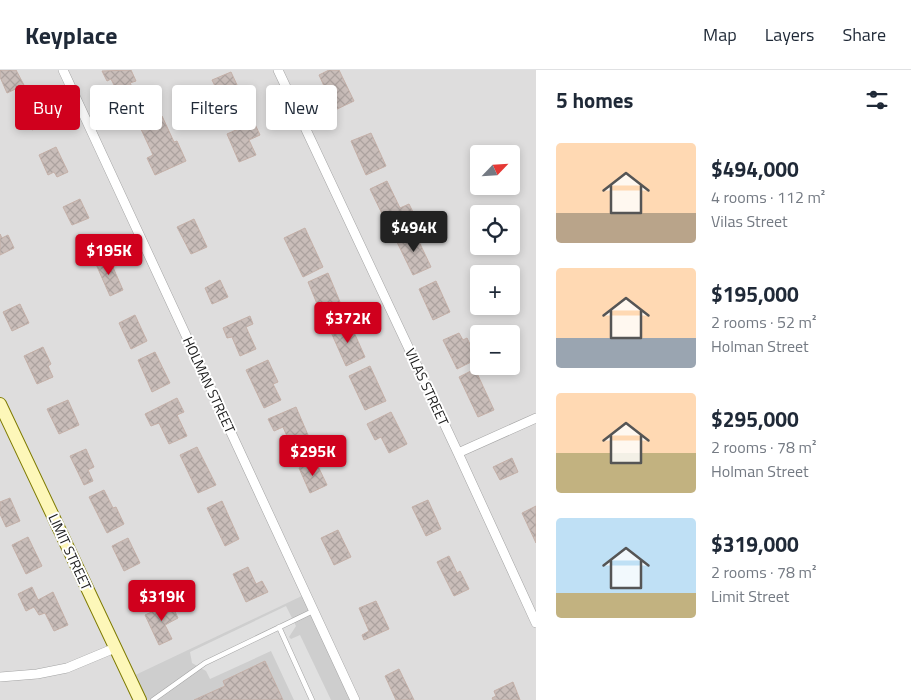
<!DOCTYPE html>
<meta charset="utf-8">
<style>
body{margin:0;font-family:"Titillium Web",sans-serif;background:#f6f6f7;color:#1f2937;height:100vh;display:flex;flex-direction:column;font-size:19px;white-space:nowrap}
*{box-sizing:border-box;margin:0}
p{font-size:16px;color:#747a83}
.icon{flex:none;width:28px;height:28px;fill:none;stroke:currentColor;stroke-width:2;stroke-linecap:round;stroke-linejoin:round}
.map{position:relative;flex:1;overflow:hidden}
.sheet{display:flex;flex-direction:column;background:#fff;width:375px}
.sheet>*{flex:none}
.top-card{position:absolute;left:15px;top:15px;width:445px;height:45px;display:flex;gap:10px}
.needle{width:32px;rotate:65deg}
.controls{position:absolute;left:470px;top:75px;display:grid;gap:10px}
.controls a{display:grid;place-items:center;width:50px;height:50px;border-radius:5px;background:#fff;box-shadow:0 2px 8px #0003;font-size:25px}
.price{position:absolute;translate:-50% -42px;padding:0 11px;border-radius:5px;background:#d0001d;color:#fff;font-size:16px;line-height:32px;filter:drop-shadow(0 1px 2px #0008)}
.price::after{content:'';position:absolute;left:50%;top:30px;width:15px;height:11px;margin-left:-8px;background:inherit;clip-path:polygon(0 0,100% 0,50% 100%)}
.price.current{background:#222;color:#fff}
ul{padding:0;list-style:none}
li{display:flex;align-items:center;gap:15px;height:125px;padding:0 20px}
li span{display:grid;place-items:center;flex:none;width:140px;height:100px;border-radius:5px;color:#555}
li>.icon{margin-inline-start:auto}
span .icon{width:60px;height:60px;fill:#fffc;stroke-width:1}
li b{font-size:21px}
h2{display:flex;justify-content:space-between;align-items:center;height:60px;padding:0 20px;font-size:21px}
.chip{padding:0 18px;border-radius:5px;background:#fff;box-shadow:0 2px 8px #0003;font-size:18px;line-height:45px}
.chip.current{background:#d0001d;color:#fff}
header{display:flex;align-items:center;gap:30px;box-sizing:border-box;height:70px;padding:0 25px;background:#fff;border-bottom:1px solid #e0e1e3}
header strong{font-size:24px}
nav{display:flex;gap:28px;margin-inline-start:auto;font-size:18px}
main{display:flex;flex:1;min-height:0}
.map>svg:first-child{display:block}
.residential{fill:#dedddd;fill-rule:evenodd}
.religious{fill:#cecece}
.parking{fill:#e0e0e0}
.building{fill:url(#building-cross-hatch);stroke:#c4b0a8}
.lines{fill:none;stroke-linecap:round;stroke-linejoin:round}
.lane-casing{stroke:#a4a4a4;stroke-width:5.5}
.street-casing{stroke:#a4a4a4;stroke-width:10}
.secondary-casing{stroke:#7e7a00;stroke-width:14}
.lane{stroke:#fff;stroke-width:4.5}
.street{stroke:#fff;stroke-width:9}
.secondary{stroke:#fdf7b9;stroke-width:12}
.labels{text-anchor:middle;stroke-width:4;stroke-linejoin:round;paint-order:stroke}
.street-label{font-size:14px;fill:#202020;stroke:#fff}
</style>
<header>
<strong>Keyplace</strong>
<nav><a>Map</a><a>Layers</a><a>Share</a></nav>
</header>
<main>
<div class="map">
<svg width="536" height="630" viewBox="0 0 536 630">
<defs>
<pattern id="building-cross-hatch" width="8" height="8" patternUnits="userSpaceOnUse" patternTransform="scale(1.25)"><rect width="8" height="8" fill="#c9bdb9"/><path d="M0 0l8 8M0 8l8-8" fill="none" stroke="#aca29f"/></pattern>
</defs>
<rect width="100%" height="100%" fill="#f1ece6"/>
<path class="residential" d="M0,0H536V630H0ZM479,84H511V116H479ZM479,144H511V176H479ZM479,204H511V236H479ZM479,264H511V296H479Z"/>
<path class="religious" d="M306,524L355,630H140L129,608Z"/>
<path class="parking" d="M286,536L296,556L289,567L291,569L300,565L331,630H294L271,581L210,609L206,601L192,593L190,582Z"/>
<path class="building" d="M0,0H16L24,15L7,23L0,7Z
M131,0L136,11L130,13L133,18L119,25L111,9L107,11L102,1Z
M329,0H339L354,31L335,40L319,5Z
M231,2L244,30L222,40L213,17L215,16L212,10Z
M38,25L51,52L32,60L20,33Z
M162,46L174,72L177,71L186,91L155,105L147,88L153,85L140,57Z
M254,52L260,65L249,70L256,85L239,92L227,64Z
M371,63L386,96L366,105L351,71Z
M56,77L68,102L57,107L54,102L48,105L39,85Z
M387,111L400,138L409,134L414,144L388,156L370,119Z
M80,129L89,148L72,155L63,137Z
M194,149L207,177L191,184L177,157Z
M305,158L323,197L303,207L284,168Z
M414,161L431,197L413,205L396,170Z
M0,164L2,168L8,165L14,178L0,185Z
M108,186L123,220L110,226L95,192Z
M328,203L340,232L320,241L308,212Z
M220,210L228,227L212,234L205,218Z
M436,211L450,242L433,250L419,219Z
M20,234L29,253L12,261L3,242Z
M135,245L147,271L131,279L119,253Z
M250,246L253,254L246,257L256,279L240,286L232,267L227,268L223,258Z
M349,251L365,287L346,296L330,260Z
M459,263L463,270L467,268L477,289L457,299L443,270Z
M43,277L51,294L48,296L53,307L37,314L24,286Z
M155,282L170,313L152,322L138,290Z
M268,290L278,312L273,314L281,330L264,338L246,300Z
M370,296L386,331L365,340L349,306Z
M475,299L494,340L478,347L459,307Z
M177,328L184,342L177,345L187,366L169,374L159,353L151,356L145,344Z
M68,330L79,355L59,364L47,339Z
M296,337L311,372L293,380L283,357L274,361L268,349Z
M391,342L407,374L389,383L381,367L375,370L367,354Z
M197,377L216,415L198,423L180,385Z
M86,379L94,397L88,400L93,411L84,415L70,386Z
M512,388L518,402L500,410L493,397Z
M315,390L327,415L310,423L299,398Z
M104,420L113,438L116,437L124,454L107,463L89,427Z
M10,428L20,451L6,457L0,444V432Z
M428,430L441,459L426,466L412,437Z
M222,431L239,469L225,476L207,438Z
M536,436V473L522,443Z
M338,460L351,487L334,495L321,468Z
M28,467L42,496L26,504L12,475Z
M128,468L140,493L124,501L112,476Z
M449,486L457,503L460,501L469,519L454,526L437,492Z
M248,497L256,514L262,511L268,522L246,532L233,504Z
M32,517L38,530L53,522L68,555L54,561L45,543L39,545L34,537L26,541L18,524Z
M376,531L389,559L364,570L362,565L369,561L359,538Z
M171,533L178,548L165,555L172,569L159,575L145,545Z
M265,591L283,630H194L225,616L223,611Z
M399,599L414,630H396L385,606Z
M513,612L520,630H493L492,628L496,626L494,621Z"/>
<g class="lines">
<g class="lane-casing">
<path id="lane" d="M279,557L312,630
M153,630L205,593L313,541"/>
</g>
<g class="street-casing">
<path id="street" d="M63,0L355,630
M278,0L458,383L536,553
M458,383L536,348
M0,607L37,604L67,598L115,578"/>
</g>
<g class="secondary-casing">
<path id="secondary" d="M0,334L140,630"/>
</g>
<use href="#lane" class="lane"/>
<use href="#street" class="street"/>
<use href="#secondary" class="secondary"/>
</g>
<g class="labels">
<g class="street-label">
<text transform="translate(209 315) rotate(65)" y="5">HOLMAN STREET</text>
<text transform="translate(427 317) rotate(65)" y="5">VILAS STREET</text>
<text transform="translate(70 482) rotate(65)" y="5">LIMIT STREET</text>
</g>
</g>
</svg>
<div class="controls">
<a><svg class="needle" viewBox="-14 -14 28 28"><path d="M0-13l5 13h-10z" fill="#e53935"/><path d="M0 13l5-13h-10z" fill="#747a83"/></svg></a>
<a><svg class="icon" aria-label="locate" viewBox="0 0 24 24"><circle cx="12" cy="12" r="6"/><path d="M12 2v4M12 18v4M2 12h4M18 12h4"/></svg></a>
<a>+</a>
<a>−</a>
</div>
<b class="price current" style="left:414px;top:183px">$494K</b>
<b class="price" style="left:109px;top:206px">$195K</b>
<b class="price" style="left:348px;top:274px">$372K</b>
<b class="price" style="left:313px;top:407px">$295K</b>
<b class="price" style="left:162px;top:552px">$319K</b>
<div class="top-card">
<a class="chip current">Buy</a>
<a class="chip">Rent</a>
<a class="chip">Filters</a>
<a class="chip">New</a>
</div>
</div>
<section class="sheet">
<h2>5 homes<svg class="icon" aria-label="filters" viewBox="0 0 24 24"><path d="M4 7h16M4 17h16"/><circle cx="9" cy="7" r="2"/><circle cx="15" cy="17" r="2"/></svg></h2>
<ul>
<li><span style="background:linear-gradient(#ffd9b3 70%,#b9a48a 0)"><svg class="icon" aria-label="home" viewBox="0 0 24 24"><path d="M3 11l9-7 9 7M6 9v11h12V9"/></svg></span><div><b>$494,000</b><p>4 rooms · 112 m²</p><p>Vilas Street</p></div></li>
<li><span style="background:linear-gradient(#ffd9b3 70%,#9aa5b1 0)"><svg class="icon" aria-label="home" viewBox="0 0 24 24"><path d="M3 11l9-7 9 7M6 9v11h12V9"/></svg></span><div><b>$195,000</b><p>2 rooms · 52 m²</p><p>Holman Street</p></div></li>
<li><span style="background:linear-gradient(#ffd9b3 60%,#c2b280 0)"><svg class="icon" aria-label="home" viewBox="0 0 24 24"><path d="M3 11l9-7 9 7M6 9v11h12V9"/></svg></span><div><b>$295,000</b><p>2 rooms · 78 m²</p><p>Holman Street</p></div></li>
<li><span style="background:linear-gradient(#bfe0f5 75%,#c2b280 0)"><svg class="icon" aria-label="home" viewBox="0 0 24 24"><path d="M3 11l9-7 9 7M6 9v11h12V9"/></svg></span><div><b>$319,000</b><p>2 rooms · 78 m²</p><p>Limit Street</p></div></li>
</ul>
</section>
</main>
